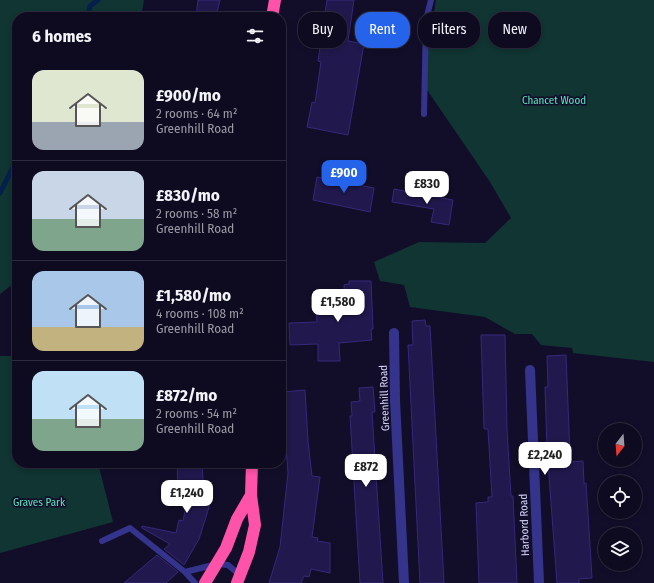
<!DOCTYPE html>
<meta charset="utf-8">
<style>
body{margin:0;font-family:"Fira Sans Condensed",sans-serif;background:#171329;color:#f1f3f6;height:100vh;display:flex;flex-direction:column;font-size:15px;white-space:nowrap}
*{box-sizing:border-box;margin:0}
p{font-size:13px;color:#9b9aa5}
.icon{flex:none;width:22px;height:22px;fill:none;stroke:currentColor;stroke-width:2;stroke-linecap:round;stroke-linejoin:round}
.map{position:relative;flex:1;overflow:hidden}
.sheet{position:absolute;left:12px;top:12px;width:274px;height:456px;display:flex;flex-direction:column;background:#0e0a20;border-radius:16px;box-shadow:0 2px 6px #0003,0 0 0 1px #2e2b3e}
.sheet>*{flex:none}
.guide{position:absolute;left:298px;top:12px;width:296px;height:36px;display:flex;gap:8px}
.needle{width:26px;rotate:197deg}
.fabs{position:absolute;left:598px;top:423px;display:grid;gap:8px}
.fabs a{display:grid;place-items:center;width:44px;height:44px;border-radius:50%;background:#0e0a20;box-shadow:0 2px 6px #0003,0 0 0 1px #2e2b3e;font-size:20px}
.price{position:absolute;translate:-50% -34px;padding:0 9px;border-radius:8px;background:#fff;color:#222;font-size:13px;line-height:26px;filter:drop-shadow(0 1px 2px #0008)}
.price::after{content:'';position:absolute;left:50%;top:24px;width:12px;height:9px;margin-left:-6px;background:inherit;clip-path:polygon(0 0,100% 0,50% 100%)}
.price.current{background:#2563eb;color:#fff}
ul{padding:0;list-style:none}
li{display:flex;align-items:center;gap:12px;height:100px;padding:0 20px}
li+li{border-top:1px solid #2e2b3e}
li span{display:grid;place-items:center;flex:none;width:112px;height:80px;border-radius:12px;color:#555}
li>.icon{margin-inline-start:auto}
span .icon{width:48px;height:48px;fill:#fffc;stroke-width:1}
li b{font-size:17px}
h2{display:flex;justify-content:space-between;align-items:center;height:48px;padding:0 20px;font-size:17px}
.chip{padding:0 14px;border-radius:16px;background:#0e0a20;box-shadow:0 2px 6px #0003,0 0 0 1px #2e2b3e;font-size:14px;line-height:36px}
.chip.current{background:#2563eb;color:#fff}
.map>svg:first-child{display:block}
.green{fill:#103532}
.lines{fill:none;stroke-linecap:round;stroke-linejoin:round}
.stream{stroke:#05204c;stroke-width:5}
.building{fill:#21184d;stroke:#36287b}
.lane{stroke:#35348d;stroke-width:6}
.street{stroke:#35348d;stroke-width:10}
.highway{stroke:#ff52a9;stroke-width:12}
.labels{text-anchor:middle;stroke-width:3.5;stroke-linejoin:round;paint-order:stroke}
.park-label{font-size:11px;fill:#56ebc2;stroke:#120e2a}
.street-label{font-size:11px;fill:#dad7ff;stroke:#120e2a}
</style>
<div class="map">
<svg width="654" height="583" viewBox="0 0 654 583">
<rect width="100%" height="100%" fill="#120e2a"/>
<path class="green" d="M0,0H144L141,17H17V281L0,294Z
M436,0H654V362L573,353L572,348L541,345L532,334H515L485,317L410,307L404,285L380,281L374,262L419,242L485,243L511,218L490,182L423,84Z
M0,356H17V463H98L113,522L0,553Z"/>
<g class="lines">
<path class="stream" d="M88,17L90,6L98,0
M0,193L17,159"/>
</g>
<path class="building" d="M198,0H220L216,17H196Z
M327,0H354L348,41L364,44L348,135L307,127L312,102L315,103L321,62L318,61Z
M317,177L374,188L370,212L313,200Z
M394,189L453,200L449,225L431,222L434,209L392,202Z
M349,281H371L373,329H371L372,340L339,343L340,361H318V344L290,345L289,323L317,322L316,306L345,305L344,285L349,284Z
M425,320L426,326H430L431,344L444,583H420L408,345H413L412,321Z
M481,335H505L507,429L511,496H513L517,583H479L476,503L488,502V497H492L488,429H484Z
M566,355L570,455L571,462L583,461L584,484L586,483L592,578L579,579V583H557L547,449L545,387H548L547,356Z
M373,387L375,412H372L383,583H360L350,416H352L351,402L360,401L359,388Z
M305,390L308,441L312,476L320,477L312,537L318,538L317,541L330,543V573L311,569L309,577L304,576L301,583H269L280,547L288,473L282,392Z
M177,463H202L204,496L212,497L206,517L199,539L184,565L164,549L170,544L142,528V526L176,533L179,520L183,521L190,487H178Z
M157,555L178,572L166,583H124Z"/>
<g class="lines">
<path class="lane" d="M424,114L426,20L431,0
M102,541L130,528L185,572L195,583
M185,572L217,564L228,565L241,576"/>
<path class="street" d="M394,333L395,400L404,583
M530,370L539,583"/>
<path class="highway" d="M272,17L275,0
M205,583L226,548L237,519L251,495L252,463
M237,583L249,552L255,525L251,495"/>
</g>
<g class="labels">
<g class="park-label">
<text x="554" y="104">Chancet Wood</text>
<text x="39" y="506">Graves Park</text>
</g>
<g class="street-label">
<text transform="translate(384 398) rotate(-92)" y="4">Greenhill Road</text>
<text transform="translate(524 525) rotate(-92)" y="4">Harbord Road</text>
</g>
</g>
</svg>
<div class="fabs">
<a><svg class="needle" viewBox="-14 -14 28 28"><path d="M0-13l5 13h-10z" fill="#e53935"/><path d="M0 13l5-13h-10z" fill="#9b9aa5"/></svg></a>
<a><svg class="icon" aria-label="locate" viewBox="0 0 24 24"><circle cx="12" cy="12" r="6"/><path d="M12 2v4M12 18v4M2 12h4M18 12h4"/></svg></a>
<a><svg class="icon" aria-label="layers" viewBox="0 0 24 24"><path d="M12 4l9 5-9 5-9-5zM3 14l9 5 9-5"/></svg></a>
</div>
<b class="price current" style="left:344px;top:194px">£900</b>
<b class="price" style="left:427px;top:205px">£830</b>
<b class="price" style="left:338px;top:323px">£1,580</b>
<b class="price" style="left:545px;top:476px">£2,240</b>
<b class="price" style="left:366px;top:488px">£872</b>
<b class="price" style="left:187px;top:514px">£1,240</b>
<div class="guide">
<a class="chip">Buy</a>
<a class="chip current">Rent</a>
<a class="chip">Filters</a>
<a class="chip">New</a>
</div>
<section class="sheet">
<h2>6 homes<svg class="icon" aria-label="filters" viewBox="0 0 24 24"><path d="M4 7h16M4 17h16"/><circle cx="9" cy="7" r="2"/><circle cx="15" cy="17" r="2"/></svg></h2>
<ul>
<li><span style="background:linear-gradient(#dfe7d0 65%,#9aa5b1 0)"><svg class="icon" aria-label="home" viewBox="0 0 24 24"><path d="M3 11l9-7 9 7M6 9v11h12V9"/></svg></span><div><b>£900/mo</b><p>2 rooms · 64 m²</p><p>Greenhill Road</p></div></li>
<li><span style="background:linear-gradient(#c9d6e8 60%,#7fa58c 0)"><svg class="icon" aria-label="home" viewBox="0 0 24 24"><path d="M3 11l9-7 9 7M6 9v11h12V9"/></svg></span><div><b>£830/mo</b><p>2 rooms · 58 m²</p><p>Greenhill Road</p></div></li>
<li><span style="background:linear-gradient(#a9c7e8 70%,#c2b280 0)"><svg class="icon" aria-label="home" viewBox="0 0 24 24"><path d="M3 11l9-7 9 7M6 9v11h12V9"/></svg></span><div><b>£1,580/mo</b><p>4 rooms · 108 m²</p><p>Greenhill Road</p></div></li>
<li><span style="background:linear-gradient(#bfe0f5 60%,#7fa58c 0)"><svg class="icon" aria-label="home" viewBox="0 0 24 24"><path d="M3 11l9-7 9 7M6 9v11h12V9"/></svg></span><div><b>£872/mo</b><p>2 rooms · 54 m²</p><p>Greenhill Road</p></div></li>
</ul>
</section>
</div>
